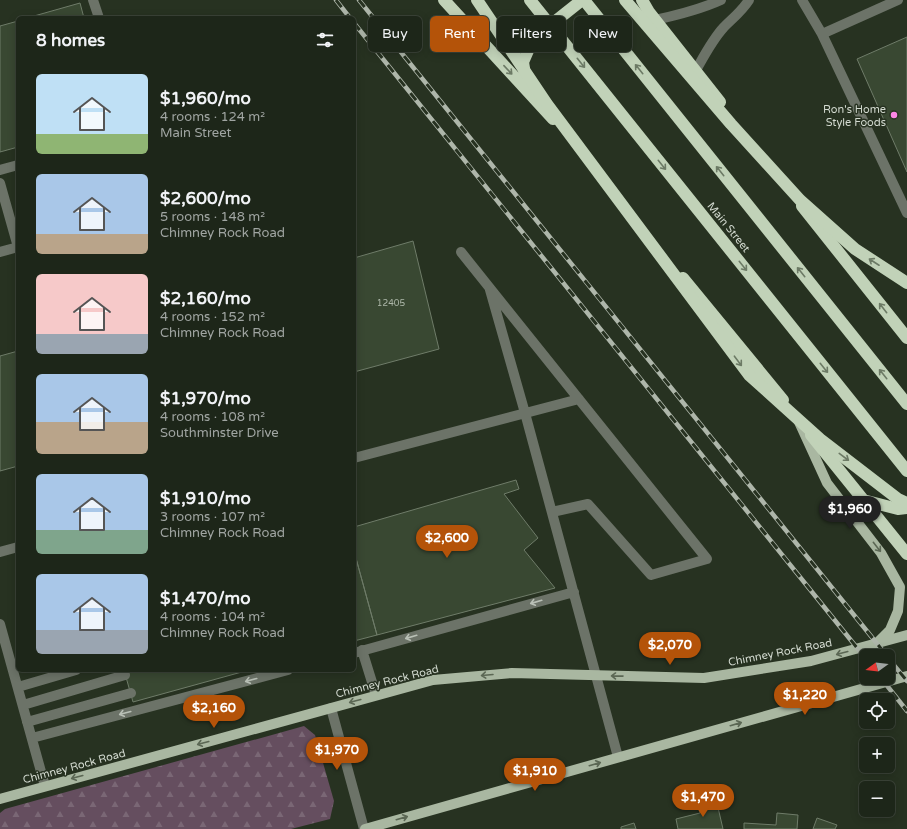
<!DOCTYPE html>
<meta charset="utf-8">
<style>
body{margin:0;font-family:"Varela Round",sans-serif;background:#252e22;color:#f1f3f6;height:100vh;display:flex;flex-direction:column;font-size:15px;white-space:nowrap}
*{box-sizing:border-box;margin:0}
p{font-size:13px;color:#a0a5a2}
.icon{flex:none;width:22px;height:22px;fill:none;stroke:currentColor;stroke-width:2;stroke-linecap:round;stroke-linejoin:round}
.map{position:relative;flex:1;overflow:hidden}
.drawer{position:absolute;left:16px;top:16px;width:340px;height:656px;display:flex;flex-direction:column;background:#1d2619;border-radius:6px;box-shadow:0 2px 10px #0003,0 0 0 1px #3b4338}
.drawer>*{flex:none}
.banner{position:absolute;left:368px;top:16px;width:380px;height:36px;display:flex;gap:8px}
.needle{width:26px;rotate:255deg}
.controls{position:absolute;left:859px;top:649px;display:grid;gap:8px}
.controls a{display:grid;place-items:center;width:36px;height:36px;border-radius:6px;background:#1d2619;box-shadow:0 2px 10px #0003,0 0 0 1px #3b4338;font-size:20px}
.price{position:absolute;translate:-50% -34px;padding:0 9px;border-radius:14px;background:#b45309;color:#fff;font-size:13px;line-height:26px;filter:drop-shadow(0 1px 2px #0008)}
.price::after{content:'';position:absolute;left:50%;top:24px;width:12px;height:9px;margin-left:-6px;background:inherit;clip-path:polygon(0 0,100% 0,50% 100%)}
.price.on{background:#222;color:#fff}
ul{padding:0;list-style:none}
li{display:flex;align-items:center;gap:12px;height:100px;padding:0 20px}
li span{display:grid;place-items:center;flex:none;width:112px;height:80px;border-radius:6px;color:#555}
li>.icon{margin-inline-start:auto}
span .icon{width:48px;height:48px;fill:#fffc;stroke-width:1}
li b{font-size:17px}
h2{display:flex;justify-content:space-between;align-items:center;height:48px;padding:0 20px;font-size:17px}
.pill{padding:0 14px;border-radius:6px;background:#1d2619;box-shadow:0 2px 10px #0003,0 0 0 1px #3b4338;font-size:14px;line-height:36px}
.pill.on{background:#b45309;color:#fff}
.map>svg:first-child{display:block}
.forest{fill:url(#forest-firs)}
.building{fill:#394832;stroke:#6f7c69}
.lines{fill:none;stroke-linecap:round;stroke-linejoin:round}
.minor{stroke:#6c7368;stroke-width:10}
.major{stroke:#a9b7a1;stroke-width:10}
.highway{stroke:#c1d2b8;stroke-width:12}
.rail-casing{stroke:#aeb6aa;stroke-width:4.5}
.rail{stroke:#273221;stroke-width:3;stroke-dasharray:9;stroke-linecap:butt}
.highway-bridge{stroke:#c1d2b8;stroke-width:12}
.oneway{stroke:#6c7a65}
.oneway2{stroke:#5b6754}
.oneway3{stroke:#b9c0b6}
.poi-dot{fill:#fb86e5;stroke:#273221;stroke-width:1.5}
.labels{text-anchor:middle;stroke-width:3;stroke-linejoin:round;paint-order:stroke}
.number-label{font-size:9px;fill:#acb6a8}
.poi-label{font-size:11px;fill:#d3dad0;stroke:#273221;text-anchor:end}
.street-label{font-size:11px;fill:#d3dad0;stroke:#273221}
</style>
<div class="map">
<svg width="907" height="829" viewBox="0 0 907 829">
<defs>
<pattern id="forest-firs" width="22" height="20" patternUnits="userSpaceOnUse"><rect width="22" height="20" fill="#654e5f"/><path d="M5 1l3.5 6h-7zM16 11l3.5 6h-7z" fill="#7a6775"/></pattern>
</defs>
<rect width="100%" height="100%" fill="#273221"/>
<path class="forest" d="M304,726L315,735L334,801L330,819L291,829H0V813L5,809Z"/>
<path class="building" d="M80,3L84,18H27Z
M18,21V147L0,152V26Z
M907,37V172L857,59Z
M413,241L439,349L354,372V258Z
M18,351V466L0,471V356Z
M516,480L519,489L504,494L538,538L524,550L555,588L377,635L354,551V527Z
M354,551L377,635L354,641Z
M124,670H249L133,702Z
M716,799L723,829H678L676,819L700,813L698,803Z
M777,813L798,815L797,829H744V823L776,825Z
M817,818L837,825L835,829H813Z
M634,823L636,829H621V827Z"/>
<g class="lines">
<path class="minor" d="M93,0L99,18
M802,0L822,34L907,213
M655,20C678,15 699,10 721,0
M822,34L898,0
M695,72C704,56 712,40 724,27C733,18 742,11 749,0
M0,170L18,165
M0,183L18,247L0,252
M461,252L707,559L651,575L588,504L552,512
M490,290L525,413L618,757
M354,458L579,399
M0,552L18,547
M0,624L45,786
M362,650L376,695
M354,653L574,592
M18,687L76,670
M23,705L125,675
M331,708L364,829
M27,722L131,693
M32,738L288,670"/>
<path class="major" d="M799,422L827,483L881,553L900,587L898,611L890,630L877,643
M0,799L433,680L512,673L704,678L811,661L907,635
M365,829L907,676"/>
<path class="highway" d="M444,0L553,119
M584,0L907,404
M642,0L649,12L720,102
M525,75L523,62L533,39L582,0
M802,206L907,338
M683,278L783,400
M811,435L907,554
M863,500L898,509L907,508"/>
<g class="rail-casing">
<path id="rail" d="M336,0L350,18
M359,0L887,656
M354,23L866,659
M888,658L907,681
M881,678L907,711"/>
</g>
<use href="#rail" class="rail"/>
<path class="highway-bridge" d="M477,0L547,104L749,375L820,439L898,499L907,503
M530,0L907,471
M625,0L731,124L800,200L855,249L907,283"/>
</g>
<defs><path id="oneway-shaft" d="M-6 0H5M1.5-3L5.5 0L1.5 3" fill="none" stroke-width="1.6" stroke-linecap="round" stroke-linejoin="round"/></defs>
<g class="oneway">
<use href="#oneway-shaft" transform="translate(581 63) rotate(51)"/>
<use href="#oneway-shaft" transform="translate(639 69) rotate(-129)"/>
<use href="#oneway-shaft" transform="translate(508 70) rotate(47)"/>
<use href="#oneway-shaft" transform="translate(662 165) rotate(51)"/>
<use href="#oneway-shaft" transform="translate(720 171) rotate(-129)"/>
<use href="#oneway-shaft" transform="translate(874 262) rotate(-147)"/>
<use href="#oneway-shaft" transform="translate(743 266) rotate(51)"/>
<use href="#oneway-shaft" transform="translate(801 272) rotate(-129)"/>
<use href="#oneway-shaft" transform="translate(883 308) rotate(-128)"/>
<use href="#oneway-shaft" transform="translate(738 361) rotate(53)"/>
<use href="#oneway-shaft" transform="translate(824 368) rotate(51)"/>
<use href="#oneway-shaft" transform="translate(883 374) rotate(-129)"/>
<use href="#oneway-shaft" transform="translate(844 457) rotate(37)"/>
</g>
<g class="oneway2">
<use href="#oneway-shaft" transform="translate(877 547) rotate(52)"/>
<use href="#oneway-shaft" transform="translate(842 653) rotate(165)"/>
<use href="#oneway-shaft" transform="translate(487 675) rotate(175)"/>
<use href="#oneway-shaft" transform="translate(617 676) rotate(-179)"/>
<use href="#oneway-shaft" transform="translate(355 701) rotate(165)"/>
<use href="#oneway-shaft" transform="translate(736 724) rotate(-16)"/>
<use href="#oneway-shaft" transform="translate(203 743) rotate(165)"/>
<use href="#oneway-shaft" transform="translate(595 764) rotate(-16)"/>
<use href="#oneway-shaft" transform="translate(77 777) rotate(165)"/>
<use href="#oneway-shaft" transform="translate(402 818) rotate(-16)"/>
</g>
<g class="oneway3">
<use href="#oneway-shaft" transform="translate(536 602) rotate(164)"/>
<use href="#oneway-shaft" transform="translate(411 637) rotate(164)"/>
<use href="#oneway-shaft" transform="translate(251 680) rotate(165)"/>
<use href="#oneway-shaft" transform="translate(125 713) rotate(165)"/>
</g>
<circle class="poi-dot" cx="894" cy="115" r="4"/>
<g class="labels">
<g class="number-label">
<text x="391" y="306">12405</text>
</g>
<g class="poi-label">
<text x="886" y="113">Ron's Home<tspan x="886" dy="13">Style Foods</tspan></text>
</g>
<g class="street-label">
<text transform="translate(729 227) rotate(51)" y="4">Main Street</text>
<text transform="translate(780 652) rotate(-11)" y="4">Chimney Rock Road</text>
<text transform="translate(387 681) rotate(-14)" y="4">Chimney Rock Road</text>
<text transform="translate(74 766) rotate(-15)" y="4">Chimney Rock Road</text>
</g>
</g>
</svg>
<div class="controls">
<a><svg class="needle" viewBox="-14 -14 28 28"><path d="M0-13l5 13h-10z" fill="#e53935"/><path d="M0 13l5-13h-10z" fill="#a0a5a2"/></svg></a>
<a><svg class="icon" aria-label="locate" viewBox="0 0 24 24"><circle cx="12" cy="12" r="6"/><path d="M12 2v4M12 18v4M2 12h4M18 12h4"/></svg></a>
<a>+</a>
<a>−</a>
</div>
<b class="price on" style="left:850px;top:530px">$1,960</b>
<b class="price" style="left:447px;top:559px">$2,600</b>
<b class="price" style="left:670px;top:666px">$2,070</b>
<b class="price" style="left:805px;top:716px">$1,220</b>
<b class="price" style="left:214px;top:729px">$2,160</b>
<b class="price" style="left:337px;top:771px">$1,970</b>
<b class="price" style="left:535px;top:792px">$1,910</b>
<b class="price" style="left:703px;top:818px">$1,470</b>
<div class="banner">
<a class="pill">Buy</a>
<a class="pill on">Rent</a>
<a class="pill">Filters</a>
<a class="pill">New</a>
</div>
<section class="drawer">
<h2>8 homes<svg class="icon" aria-label="filters" viewBox="0 0 24 24"><path d="M4 7h16M4 17h16"/><circle cx="9" cy="7" r="2"/><circle cx="15" cy="17" r="2"/></svg></h2>
<ul>
<li><span style="background:linear-gradient(#bfe0f5 75%,#8fb573 0)"><svg class="icon" aria-label="home" viewBox="0 0 24 24"><path d="M3 11l9-7 9 7M6 9v11h12V9"/></svg></span><div><b>$1,960/mo</b><p>4 rooms · 124 m²</p><p>Main Street</p></div></li>
<li><span style="background:linear-gradient(#a9c7e8 75%,#b9a48a 0)"><svg class="icon" aria-label="home" viewBox="0 0 24 24"><path d="M3 11l9-7 9 7M6 9v11h12V9"/></svg></span><div><b>$2,600/mo</b><p>5 rooms · 148 m²</p><p>Chimney Rock Road</p></div></li>
<li><span style="background:linear-gradient(#f6c9c9 75%,#9aa5b1 0)"><svg class="icon" aria-label="home" viewBox="0 0 24 24"><path d="M3 11l9-7 9 7M6 9v11h12V9"/></svg></span><div><b>$2,160/mo</b><p>4 rooms · 152 m²</p><p>Chimney Rock Road</p></div></li>
<li><span style="background:linear-gradient(#a9c7e8 60%,#b9a48a 0)"><svg class="icon" aria-label="home" viewBox="0 0 24 24"><path d="M3 11l9-7 9 7M6 9v11h12V9"/></svg></span><div><b>$1,970/mo</b><p>4 rooms · 108 m²</p><p>Southminster Drive</p></div></li>
<li><span style="background:linear-gradient(#a9c7e8 70%,#7fa58c 0)"><svg class="icon" aria-label="home" viewBox="0 0 24 24"><path d="M3 11l9-7 9 7M6 9v11h12V9"/></svg></span><div><b>$1,910/mo</b><p>3 rooms · 107 m²</p><p>Chimney Rock Road</p></div></li>
<li><span style="background:linear-gradient(#a9c7e8 70%,#9aa5b1 0)"><svg class="icon" aria-label="home" viewBox="0 0 24 24"><path d="M3 11l9-7 9 7M6 9v11h12V9"/></svg></span><div><b>$1,470/mo</b><p>4 rooms · 104 m²</p><p>Chimney Rock Road</p></div></li>
</ul>
</section>
</div>
